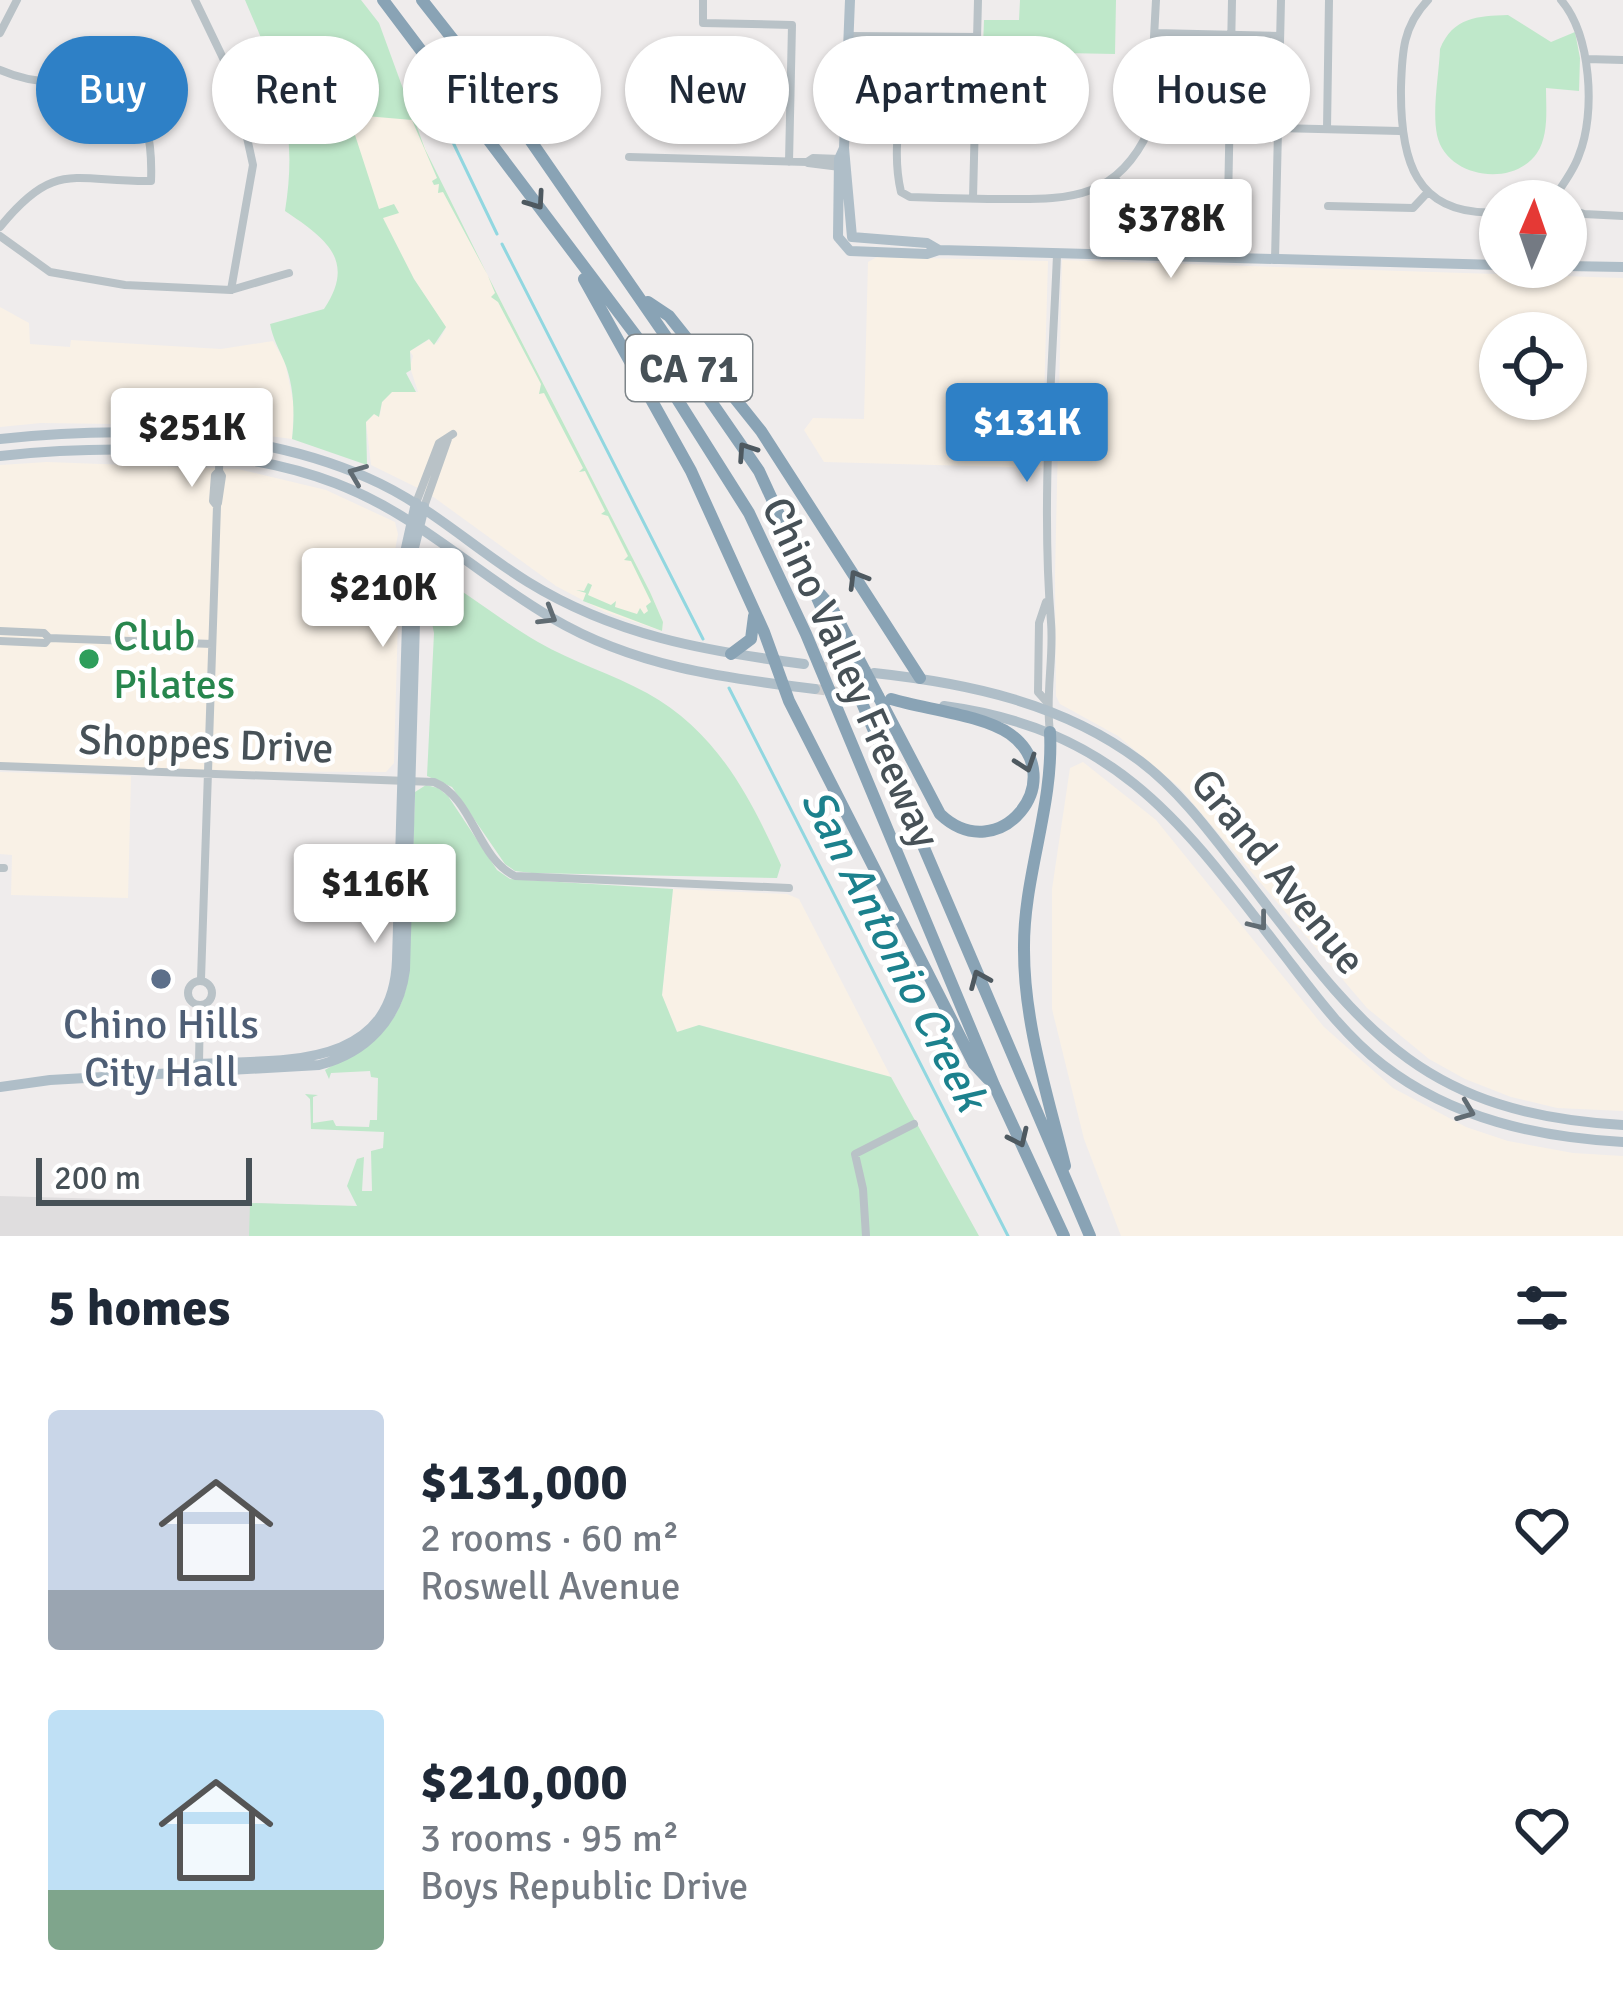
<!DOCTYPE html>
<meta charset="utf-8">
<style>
body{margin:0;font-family:Signika,sans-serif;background:#f2f2f3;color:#1f2937;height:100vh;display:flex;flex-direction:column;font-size:45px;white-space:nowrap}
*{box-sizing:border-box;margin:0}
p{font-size:39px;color:#747a83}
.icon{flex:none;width:66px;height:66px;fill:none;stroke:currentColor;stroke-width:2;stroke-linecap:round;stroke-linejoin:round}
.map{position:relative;height:1236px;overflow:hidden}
.sheet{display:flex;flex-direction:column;background:#fff;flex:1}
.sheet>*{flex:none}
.top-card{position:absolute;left:36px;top:36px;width:1551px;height:108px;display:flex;gap:24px}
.needle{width:78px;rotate:2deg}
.controls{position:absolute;left:1479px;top:180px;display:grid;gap:24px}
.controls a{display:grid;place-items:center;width:108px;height:108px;border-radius:50%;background:#fff;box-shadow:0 3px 9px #0004;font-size:60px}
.scale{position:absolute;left:36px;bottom:30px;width:216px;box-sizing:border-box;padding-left:12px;border:6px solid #475157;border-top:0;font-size:33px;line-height:42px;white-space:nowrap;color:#475157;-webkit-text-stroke:9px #fff;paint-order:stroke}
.price{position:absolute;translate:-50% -102px;padding:0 27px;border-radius:12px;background:#fff;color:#222;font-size:39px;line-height:78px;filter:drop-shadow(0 3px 6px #0008)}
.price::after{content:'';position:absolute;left:50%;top:72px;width:36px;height:27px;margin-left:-18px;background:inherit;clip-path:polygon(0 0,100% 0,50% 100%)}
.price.current{background:#2e80c6;color:#fff}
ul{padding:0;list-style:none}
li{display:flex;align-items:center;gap:36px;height:300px;padding:0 48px}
li span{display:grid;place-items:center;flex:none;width:336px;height:240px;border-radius:12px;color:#555}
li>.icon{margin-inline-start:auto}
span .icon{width:144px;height:144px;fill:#fffc;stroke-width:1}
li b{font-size:51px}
h2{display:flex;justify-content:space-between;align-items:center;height:144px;padding:0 48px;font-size:51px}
.tag{padding:0 42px;border-radius:54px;background:#fff;box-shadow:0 3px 9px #0004;font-size:42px;line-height:108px}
.tag.current{background:#2e80c6;color:#fff}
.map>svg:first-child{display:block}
.commercial{fill:#f9f1e6;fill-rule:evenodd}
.education{fill:#dfddde}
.green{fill:#bfe8ca}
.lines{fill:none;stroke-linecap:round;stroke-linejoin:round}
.stream{stroke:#91d7e0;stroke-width:3}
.major-tunnel{stroke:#cdcdce;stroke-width:10;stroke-dasharray:10 5;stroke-linecap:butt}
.minor{stroke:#b9c2c7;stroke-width:8}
.major{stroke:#afbec8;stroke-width:10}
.highway{stroke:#89a3b5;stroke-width:12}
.oneway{stroke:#4e5960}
.oneway2{stroke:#616c73}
.leisure-dot{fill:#2e9e5b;stroke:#fff;stroke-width:4.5}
.service-dot{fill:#5c6f8a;stroke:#fff;stroke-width:4.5}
.labels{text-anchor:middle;stroke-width:9;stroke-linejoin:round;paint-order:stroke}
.shield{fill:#fff;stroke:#7e8589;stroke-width:3}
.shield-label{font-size:39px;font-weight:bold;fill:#475157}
.leisure-label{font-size:42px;fill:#27864d;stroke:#fff;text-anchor:start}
.street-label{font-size:42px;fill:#475157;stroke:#fff}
.service-label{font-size:42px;fill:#4e5e75;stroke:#fff}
.water-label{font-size:45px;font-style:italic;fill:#1c818d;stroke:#fff}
</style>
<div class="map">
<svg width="1623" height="1236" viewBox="0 0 1623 1236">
<rect width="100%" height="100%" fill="#efecec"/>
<path class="commercial" d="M346,110L411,115L441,184L650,592L663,622L662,631L605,612L556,586L428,493L371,465L366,422L375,413L380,415L382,402L391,392H418L410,367L413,356L410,351L430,339L434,344L438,342L446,328L414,279L378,210Z
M877,257L1048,261L1042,468L824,462L804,430L813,418L864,419L868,262Z
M1062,260L1623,278V1111L1557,1108L1511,1097L1465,1079L1429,1059L1367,1008L1180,788L1118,736L1060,704L1056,696L1055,576ZM1500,333H1566V399H1500Z
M0,307L29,323L30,344L70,347L71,340L221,349L273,341L285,362L294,406L292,439L186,425L41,423L0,427Z
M47,462L238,469L326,490L395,522L398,534L392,567L398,618L394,763L386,772L143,771L0,764V465Z
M1083,762L1156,820L1324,1027L1393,1088L1466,1127L1508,1141L1573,1153L1623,1156V1236H1121L1084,1139L1052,1009V889L1070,768Z
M0,772L131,776L128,898L11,895L12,855L0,854Z
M673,889L787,894L799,899L891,1077L700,1025L678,1033L662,996Z"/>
<path class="education" d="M0,1196L382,1207L381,1236H0Z"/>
<path class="green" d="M245,0H361L379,23L425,149L487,274L443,192L438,193L439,184L434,185L432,181L437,178L412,120L354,115L353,122L358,124L353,126L355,135L379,209L394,204L399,213L383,218L414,279L446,327L434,345L429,339L410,351L411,370L406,373L416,392H392L382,402L379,417L374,414L366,422L367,465L292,439C295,414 294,384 284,361C279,349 273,339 270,324L324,309C357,260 325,238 285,211C299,125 278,77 245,0Z
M1020,0H1116L1115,54L1064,53L1062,82L1017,81L1018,47L983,46L984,20H1019Z
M1508,15L1551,42L1575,32L1580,58L1579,91L1546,88C1546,109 1549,135 1537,153C1513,188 1446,178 1437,135C1432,109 1439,75 1440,49C1453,17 1477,16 1508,15Z
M488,276L650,592L663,622L662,631L583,601L586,593L576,590L584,591L588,583L592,585L588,595L611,605L616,601L615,607L637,614L640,608L644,614L648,611L646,606L651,602L631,561L624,560L628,556L608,516L601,514L605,511L585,471L579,472L583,468L544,393L539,394L541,384L498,302L491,297L495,293Z
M421,568C463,588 498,619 538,642C573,662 612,674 647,693C717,732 749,795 781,865L777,878L532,873L515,871L505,864L452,787L427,776L434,633Z
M426,785L438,788L448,796L497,870L510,879L673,889L662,995L677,1032L699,1025L891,1077L979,1236H249L250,1203L357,1206L347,1186L357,1159L364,1157L362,1191H372L371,1151L383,1148L384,1132L311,1129L310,1099L305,1094L318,1095L313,1097V1123L333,1120L336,1126L369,1127L370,1120H377L378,1078L371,1077L370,1071L331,1073L329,1079L325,1070C369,1044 401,1031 409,972L415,792Z"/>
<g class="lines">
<path class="stream" d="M424,82L497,234
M502,244L703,639
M729,688L1008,1236"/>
<path class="major-tunnel" d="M817,666L870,672
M815,689L883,698"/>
<path class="minor" d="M195,0L235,83L253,165L231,290
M703,0V23L792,25L789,162
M1428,0C1403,26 1402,52 1401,87C1400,157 1413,218 1500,212
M0,33L17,0
M1155,33L1279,36
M850,36L977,37
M1587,59L1623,60
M0,70C46,90 78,81 125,68C143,111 153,134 151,181C73,182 55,159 0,227
M906,95C896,124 894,162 901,192L910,197C942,198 974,199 1006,199C1073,200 1118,197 1149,130L1156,0
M975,120L1053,122L1070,103
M1278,128L1400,131
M1327,129L1329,0
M629,157L807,162L813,158L840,159
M808,163L840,167
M1115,179C1145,212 1186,203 1228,204L1232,0
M1555,196C1564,183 1574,170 1579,155C1596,113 1591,35 1561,0
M973,198L978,0
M1543,201L1555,196
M1328,206L1413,208L1428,192
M1566,208L1584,214L1623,216
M0,236L50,272L125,285L231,290L289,273
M1275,260L1281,0
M218,503L222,476L219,471L221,399
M416,503L439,443L453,434
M424,507L448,439
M1046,602L1039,623L1038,692L1046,701
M0,631L44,633L49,638
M0,641L45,643L49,638L212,644
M1050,732C1045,695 1054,659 1051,622C1041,501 1052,376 1057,255
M0,766L434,782C473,798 477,858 515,876L789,888
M0,868H4
M201,979L217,506L213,501L215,475L219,471
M188 993a12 12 0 1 1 24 0a12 12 0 1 1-24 0Z
M199,1064L200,1005
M866,1236L863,1189L855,1154L914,1124"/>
<path class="major" d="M850,0L844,148L839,159L838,237L850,251L927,254L939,250L1500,265
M844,148L852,237L927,243L939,250
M1566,266L1623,267
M0,439C120,426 255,428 368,478C428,504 473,548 528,582C614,635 704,651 804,664
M0,456C105,445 236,445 335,483C419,515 476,574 552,618C633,666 723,678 815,689
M874,673C967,683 1063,703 1140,761C1181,792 1212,835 1244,876C1361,1027 1417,1113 1623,1125
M944,706C1120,730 1184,825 1285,956C1315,995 1344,1035 1383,1065C1453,1119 1537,1137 1623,1142
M197,1064C278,1059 393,1073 397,960L407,623L402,566L416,503
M0,1087L50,1080L319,1065C366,1053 399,1019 405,970L415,622L409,568L424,507"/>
<path class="highway" d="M383,0L643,345L749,513L806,634L994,1085L1064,1236
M422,0L517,121L759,471L812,586L1090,1236
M584,279L691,471L764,632L789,701L974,1064L988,1079
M648,302L669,316L761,431L920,678
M820,594L832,608L940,814C999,870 1072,779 1010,734C983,715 924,709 891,699
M731,654L751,639L754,616
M1050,732C1054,807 1023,876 1024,950C1024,1024 1048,1096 1065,1166"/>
</g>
<defs><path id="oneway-chevron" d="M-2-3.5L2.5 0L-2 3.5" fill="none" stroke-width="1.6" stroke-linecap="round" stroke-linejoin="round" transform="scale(3)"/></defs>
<g class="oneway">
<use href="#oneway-chevron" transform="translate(536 201) rotate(55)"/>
<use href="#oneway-chevron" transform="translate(746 451) rotate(-124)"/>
<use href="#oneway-chevron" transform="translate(857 579) rotate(-121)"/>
<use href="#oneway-chevron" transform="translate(1026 763) rotate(71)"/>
<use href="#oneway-chevron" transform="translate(979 979) rotate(-113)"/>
<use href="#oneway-chevron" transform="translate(1019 1138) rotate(65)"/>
</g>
<g class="oneway2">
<use href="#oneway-chevron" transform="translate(357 474) rotate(-158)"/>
<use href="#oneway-chevron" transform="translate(548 616) rotate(31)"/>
<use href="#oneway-chevron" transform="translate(1259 922) rotate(52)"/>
<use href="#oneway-chevron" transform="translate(1466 1111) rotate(21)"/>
</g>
<circle class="leisure-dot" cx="89" cy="659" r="12"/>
<circle class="service-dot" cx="161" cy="979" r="12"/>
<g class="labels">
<rect class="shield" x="626" y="335" width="126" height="66" rx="9"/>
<g class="shield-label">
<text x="689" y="382">CA 71</text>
</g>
<g class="leisure-label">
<text x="113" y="650">Club<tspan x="113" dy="48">Pilates</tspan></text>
</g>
<g class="street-label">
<text transform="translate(852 672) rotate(66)" y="15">Chino Valley Freeway</text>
<text transform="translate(206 743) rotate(2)" y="15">Shoppes Drive</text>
<text transform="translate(1279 871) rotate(51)" y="15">Grand Avenue</text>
</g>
<g class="service-label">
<text x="161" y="1038">Chino Hills<tspan x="161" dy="48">City Hall</tspan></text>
</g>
<g class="water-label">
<text transform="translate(895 949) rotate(63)" y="16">San Antonio Creek</text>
</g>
</g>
</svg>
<div class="controls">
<a><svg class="needle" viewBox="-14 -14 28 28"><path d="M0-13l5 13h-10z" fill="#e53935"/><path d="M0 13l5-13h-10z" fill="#747a83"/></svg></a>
<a><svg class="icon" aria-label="locate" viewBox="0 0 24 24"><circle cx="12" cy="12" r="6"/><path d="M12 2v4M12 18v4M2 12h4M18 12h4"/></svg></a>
</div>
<div class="scale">200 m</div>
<b class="price" style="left:1171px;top:281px">$378K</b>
<b class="price current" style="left:1027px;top:485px">$131K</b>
<b class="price" style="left:192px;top:490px">$251K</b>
<b class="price" style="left:383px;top:650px">$210K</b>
<b class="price" style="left:375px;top:946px">$116K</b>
<div class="top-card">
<a class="tag current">Buy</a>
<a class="tag">Rent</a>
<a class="tag">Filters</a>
<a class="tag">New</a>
<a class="tag">Apartment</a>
<a class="tag">House</a>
</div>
</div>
<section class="sheet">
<h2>5 homes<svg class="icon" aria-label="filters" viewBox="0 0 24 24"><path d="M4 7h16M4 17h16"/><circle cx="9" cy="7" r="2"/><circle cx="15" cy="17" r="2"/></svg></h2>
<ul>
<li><span style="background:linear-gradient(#c9d6e8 75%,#9aa5b1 0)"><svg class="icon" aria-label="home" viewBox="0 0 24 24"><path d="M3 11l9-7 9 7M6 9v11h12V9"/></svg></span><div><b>$131,000</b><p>2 rooms · 60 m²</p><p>Roswell Avenue</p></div><svg class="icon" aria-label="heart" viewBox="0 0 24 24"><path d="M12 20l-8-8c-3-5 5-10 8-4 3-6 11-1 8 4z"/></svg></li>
<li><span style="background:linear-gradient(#bfe0f5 75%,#7fa58c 0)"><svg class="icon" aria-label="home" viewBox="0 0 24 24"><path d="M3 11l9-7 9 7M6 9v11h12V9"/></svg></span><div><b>$210,000</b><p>3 rooms · 95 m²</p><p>Boys Republic Drive</p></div><svg class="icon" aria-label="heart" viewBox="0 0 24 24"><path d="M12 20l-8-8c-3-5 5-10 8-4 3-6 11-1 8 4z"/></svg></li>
</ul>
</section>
